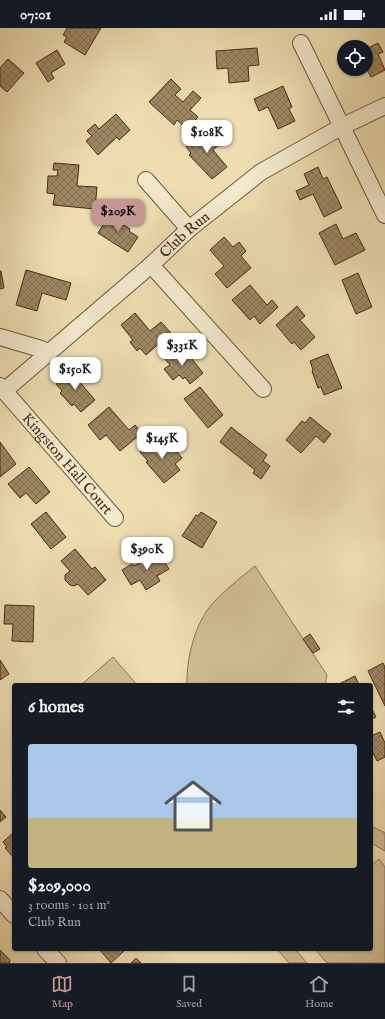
<!DOCTYPE html>
<meta charset="utf-8">
<style>
body{margin:0;font-family:"IM FELL English",serif;background:#242831;color:#f1f3f6;height:100vh;display:flex;flex-direction:column;font-size:15px;white-space:nowrap}
*{box-sizing:border-box;margin:0}
p{font-size:13px;color:#9ea1a6}
.icon{flex:none;width:22px;height:22px;fill:none;stroke:currentColor;stroke-width:2;stroke-linecap:round;stroke-linejoin:round}
.map{position:relative;flex:1;overflow:hidden}
.details{position:absolute;left:12px;top:655px;width:361px;height:268px;display:flex;flex-direction:column;background:#171b24;border-radius:4px;box-shadow:0 1px 3px #0004}
.details>*{flex:none}
.fabs{position:absolute;left:337px;top:12px;display:grid;gap:8px}
.fabs a{display:grid;place-items:center;width:36px;height:36px;border-radius:50%;background:#171b24;box-shadow:0 1px 3px #0004;font-size:20px}
.price{position:absolute;translate:-50% -34px;padding:0 9px;border-radius:8px;background:#fff;color:#222;font-size:13px;line-height:26px;filter:drop-shadow(0 1px 2px #0008)}
.price::after{content:'';position:absolute;left:50%;top:24px;width:12px;height:9px;margin-left:-6px;background:inherit;clip-path:polygon(0 0,100% 0,50% 100%)}
.price.active{background:#c59692;color:#111}
ul{padding:0;list-style:none}
li{display:grid;align-content:center;gap:8px;height:212px;padding:0 16px}
li+li{border-top:1px solid #363941}
li span{display:grid;place-items:center;height:124px;border-radius:4px;color:#555}
li>.icon{margin-inline-start:auto}
span .icon{width:72px;height:72px;fill:#fffc;stroke-width:1}
li b{font-size:17px}
h2{display:flex;justify-content:space-between;align-items:center;height:48px;padding:0 16px;font-size:17px}
.status{display:flex;justify-content:space-between;align-items:center;height:28px;padding:0 20px;background:#171b24;direction:ltr}
.status svg{height:11px;fill:currentColor}
.tabs{display:flex;justify-content:space-around;align-items:center;height:56px;border-top:1px solid #363941;background:#171b24;font-size:11px;color:#9ea1a6}
.tabs a{display:grid;justify-items:center;gap:2px}
.tabs .active{color:#c59692}
.map>svg:first-child{display:block}
.garden{fill:#d1bf96;stroke:#8c7554}
.building{fill:url(#building-cross-hatch);stroke:#482b11}
.lines{fill:none;stroke-linecap:round;stroke-linejoin:round}
.minor-casing{stroke:#715839;stroke-width:18}
.minor{stroke:#f3e9cc;stroke-width:16}
.labels{text-anchor:middle;stroke-width:3.5;stroke-linejoin:round;paint-order:stroke}
.street-label{font-size:15px;fill:#482b11;stroke:#f3e9cc}
</style>
<div class="status"><b>07:01</b><svg viewBox="0 0 49 12"><path d="M0 12V9h3v3zM5 12V6h3v6zM10 12V3h3v9zM15 12V0h3v12zM26 1h20v11H26zM47 4h2v5h-2z"/></svg></div>
<div class="map">
<svg width="385" height="935" viewBox="0 0 385 935">
<defs>
<pattern id="building-cross-hatch" width="8" height="8" patternUnits="userSpaceOnUse"><rect width="8" height="8" fill="#9e8864"/><path d="M0 0l8 8M0 8l8-8" fill="none" stroke="#836f51"/></pattern>
</defs>
<rect width="100%" height="100%" fill="#edddb1"/>
<filter id="stains"><feTurbulence type="fractalNoise" baseFrequency=".005" numOctaves="4"/><feColorMatrix values="0 0 0 0 .2 0 0 0 0 .09 0 0 0 0 .02 0 0 0 .5 -.17"/></filter>
<radialGradient id="worn" r=".72"><stop offset=".6" stop-color="#630" stop-opacity="0"/><stop offset="1" stop-color="#630" stop-opacity=".3"/></radialGradient>
<path class="garden" d="M255,538L327,647L325,657H187C186,632 195,594 213,575C225,562 240,550 255,538Z
M113,629L137,657H81Z
M371,798L385,805V823L371,815Z
M379,831L385,839V935H327L315,921H371V838Z
M277,921H295L307,935H289Z"/>
<path class="building" d="M67,0H101L85,27L64,14L67,9L63,7Z
M378,15L383,24L378,26L385,42L371,49L366,40V21Z
M257,20L259,37L248,38L249,53L229,55L228,40L217,41L216,23Z
M57,22L65,36L51,45L54,50L48,54L36,35Z
M8,31L24,45L7,64L0,58V40Z
M171,51L181,61L175,67L183,74L193,63L201,70L190,82L198,89L187,101L177,92L174,97L149,74Z
M283,58L292,79L289,81L295,93L278,101L268,79L259,83L254,71Z
M116,86L130,102L119,112L117,109L98,127L86,113L92,108L87,103L95,96L99,101Z
M208,100L221,115L213,122L227,139L212,151L189,127L191,125L186,119Z
M54,135L79,137L77,158L97,159L95,181L53,177L55,166L47,165L48,148H57L58,142H53Z
M318,139L323,151L327,149L342,180L324,189L313,166L300,172L296,163L309,157L304,146Z
M110,186L119,191L117,193L130,201L129,203L138,209L128,224L98,205Z
M336,196L343,211L356,205L365,222L335,237L319,205Z
M224,209L233,219L239,214L246,223L241,228L251,240L227,260L215,246L224,238L210,222Z
M26,242L71,255L66,272L42,265L37,283L16,277Z
M0,243H1L4,260L0,261Z
M358,245L372,279L356,286L342,252Z
M250,257L267,277L272,272L278,279L260,296L254,288L250,292L232,272Z
M297,278L305,288L300,292L315,309L301,322L294,314L292,316L276,297Z
M135,285L150,303L161,294L171,305L146,327L140,320L137,323L130,314L133,312L121,297Z
M179,319L186,328L188,326L203,345L190,356L185,349L183,351L179,347L173,352L164,341L170,337L165,331Z
M328,326L342,360L324,367L321,359L318,360L312,343L313,342L310,333Z
M74,340L80,348L77,351L95,372L81,384L74,376L72,378L60,365L62,363L56,356Z
M200,359L223,387L208,400L184,371Z
M109,379L129,402L135,397L142,405L120,423L106,407L100,412L88,397Z
M310,389L331,406L324,415L316,408L301,425L286,412L302,393L305,395Z
M231,399L267,427L263,433L270,438L261,451L253,445L255,442L220,414Z
M156,410L167,422L172,418L182,430L175,436L180,442L164,455L146,434L148,433L140,424Z
M0,414L16,436L0,449Z
M29,439L50,464L36,476L26,465L20,470L8,456Z
M46,484L66,509L51,521L31,496Z
M201,484L217,494L202,520L182,508L196,487L198,488Z
M75,521L92,541L95,539L106,552L88,567L78,556L74,558L70,557L65,552V547L70,543L61,533Z
M158,524L169,541L157,548L160,553L146,562L140,552L131,557L122,542L132,536L134,538Z
M5,577L34,578L33,614L12,613L13,596H4Z
M310,606L320,621L313,625L303,611Z
M0,632L9,646L0,652Z
M383,635L385,639V678L368,643Z
M355,648L359,657H339V656Z
M371,679L376,689L371,691Z
M380,704L385,715V729L377,733L371,721V708Z
M0,782L6,789L0,794Z
M14,804V830L5,820L7,819L3,814Z
M99,921H126L111,935Z
M0,922L10,932L9,935H0Z
M136,930L141,935H131Z"/>
<g class="lines">
<g class="minor-casing">
<g id="minor">
<path d="M301,15L385,187"/>
<path d="M146,152L189,201"/>
<path d="M151,237L263,361"/>
<path d="M0,309L41,321L49,325"/>
<path id="s1" d="M0,358L115,490"/>
<path id="s2" d="M4,363L151,237L189,201L261,144L341,99L385,78"/>
<path d="M0,871L14,887"/>
<path d="M45,921L58,935"/>
</g>
</g>
<use href="#minor" class="minor"/>
</g>
<g class="labels">
<g class="street-label">
<text dy="5" stroke="none"><textPath href="#s2" startOffset="239">Club Run</textPath></text>
<text dy="5" stroke="none"><textPath href="#s1" startOffset="103">Kingston Hall Court</textPath></text>
</g>
</g>
<rect width="100%" height="100%" filter="url(#stains)"/>
<rect width="100%" height="100%" fill="url(#worn)"/>
</svg>
<div class="fabs">
<a><svg class="icon" aria-label="locate" viewBox="0 0 24 24"><circle cx="12" cy="12" r="6"/><path d="M12 2v4M12 18v4M2 12h4M18 12h4"/></svg></a>
</div>
<b class="price" style="left:207px;top:126px">$108K</b>
<b class="price active" style="left:118px;top:205px">$209K</b>
<b class="price" style="left:182px;top:339px">$331K</b>
<b class="price" style="left:75px;top:363px">$150K</b>
<b class="price" style="left:162px;top:432px">$145K</b>
<b class="price" style="left:147px;top:543px">$390K</b>
<section class="details">
<h2>6 homes<svg class="icon" aria-label="filters" viewBox="0 0 24 24"><path d="M4 7h16M4 17h16"/><circle cx="9" cy="7" r="2"/><circle cx="15" cy="17" r="2"/></svg></h2>
<ul>
<li><span style="background:linear-gradient(#a9c7e8 60%,#c2b280 0)"><svg class="icon" aria-label="home" viewBox="0 0 24 24"><path d="M3 11l9-7 9 7M6 9v11h12V9"/></svg></span><div><b>$209,000</b><p>3 rooms · 101 m²</p><p>Club Run</p></div></li>
</ul>
</section>
</div>
<nav class="tabs">
<a class="active"><svg class="icon" aria-label="map" viewBox="0 0 24 24"><path d="M3 6l6-2 6 2 6-2v14l-6 2-6-2-6 2zM9 4v14M15 6v14"/></svg>Map</a>
<a><svg class="icon" aria-label="saved" viewBox="0 0 24 24"><path d="M7 4h10v16l-5-4-5 4z"/></svg>Saved</a>
<a><svg class="icon" aria-label="home" viewBox="0 0 24 24"><path d="M3 11l9-7 9 7M6 9v11h12V9"/></svg>Home</a>
</nav>
